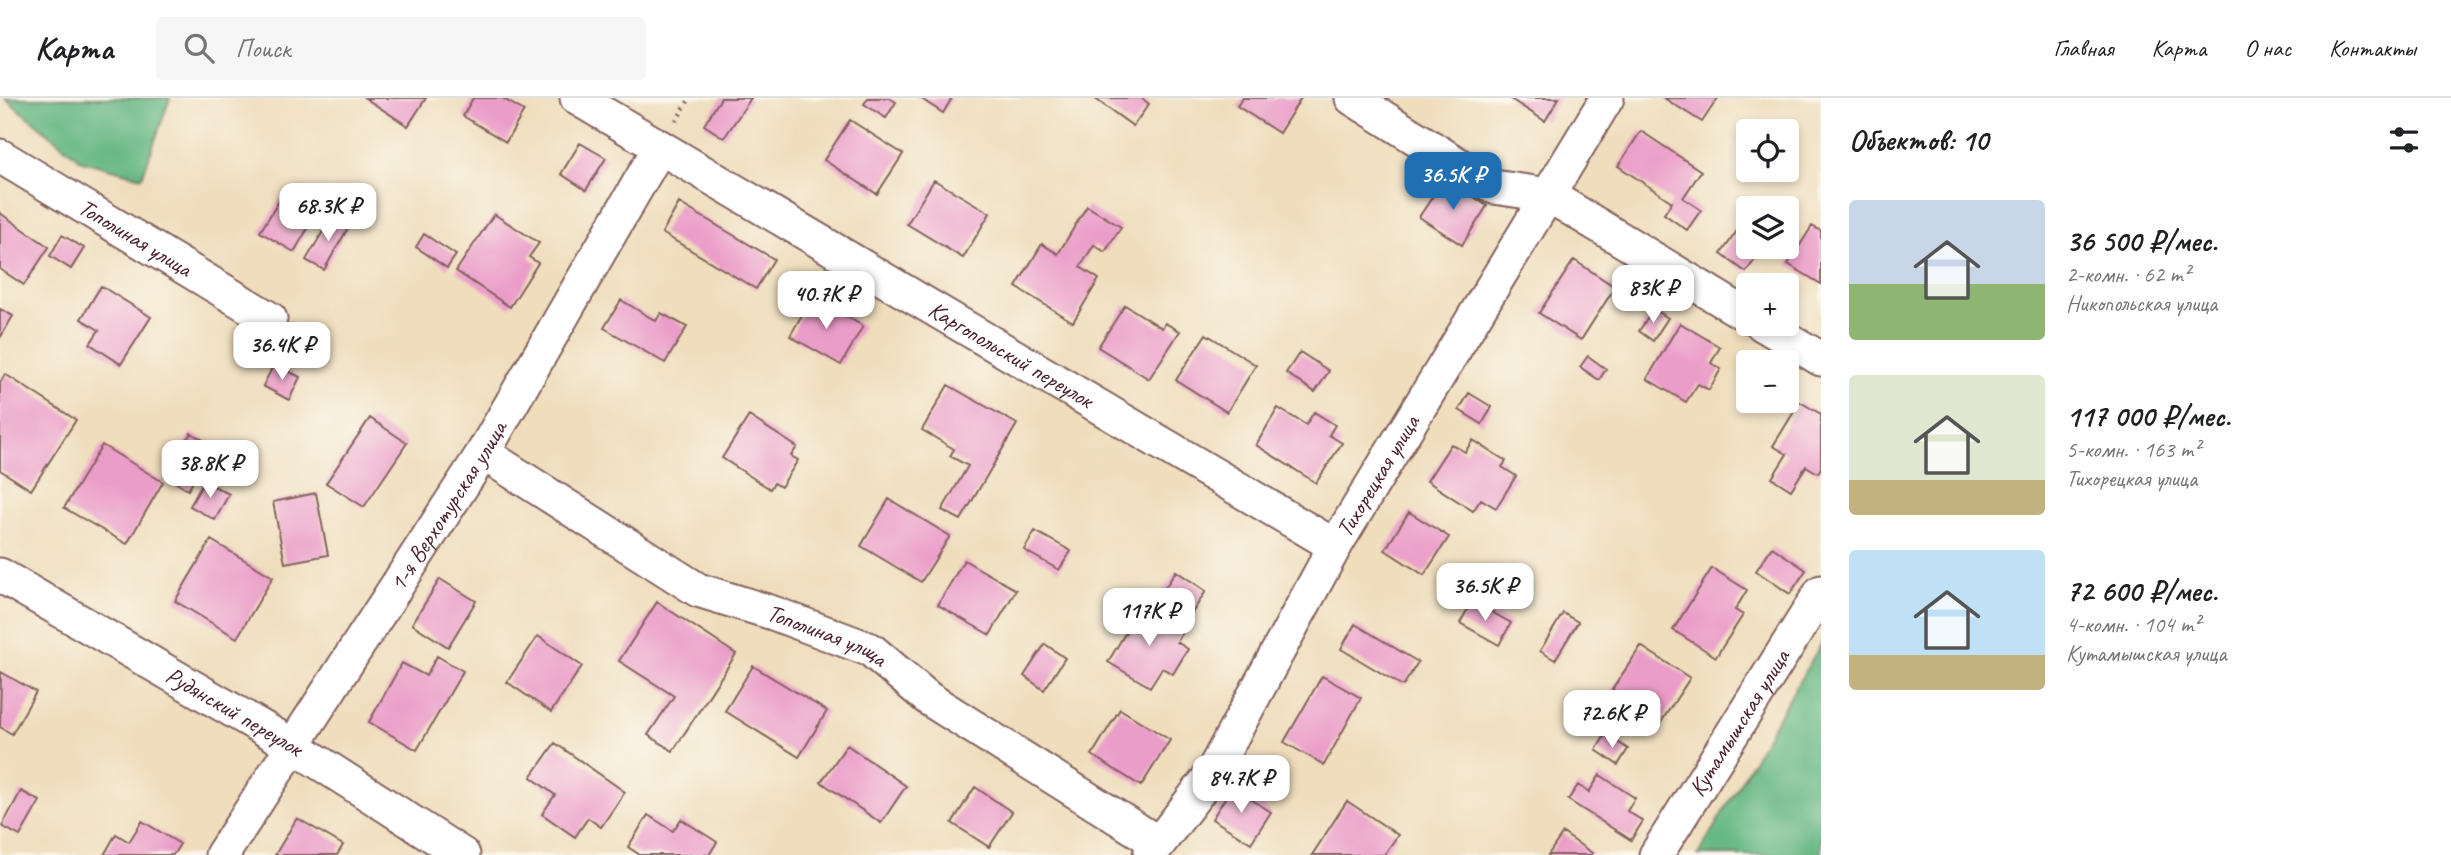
<!DOCTYPE html>
<html lang="ru">
<meta charset="utf-8">
<style>
body{margin:0;font-family:Caveat,sans-serif;background:#f6f6f6;color:#202124;height:100vh;display:flex;flex-direction:column;font-size:26px;white-space:nowrap}
*{box-sizing:border-box;margin:0}
p{font-size:23px;color:#757577}
.icon{flex:none;width:38px;height:38px;fill:none;stroke:currentColor;stroke-width:2;stroke-linecap:round;stroke-linejoin:round}
.map{position:relative;flex:1;overflow:hidden}
.panel{display:flex;flex-direction:column;background:#fff;width:630px}
.panel>*{flex:none}
.controls{position:absolute;left:1736px;top:21px;display:grid;gap:14px}
.controls a{display:grid;place-items:center;width:63px;height:63px;border-radius:7px;background:#fff;box-shadow:0 4px 10px #0003;font-size:35px}
.price{position:absolute;translate:-50% -60px;padding:0 16px;border-radius:14px;background:#fff;color:#222;font-size:23px;line-height:46px;filter:drop-shadow(0 2px 4px #0008)}
.price::after{content:'';position:absolute;left:50%;top:42px;width:21px;height:16px;margin-left:-10px;background:inherit;clip-path:polygon(0 0,100% 0,50% 100%)}
.price.current{background:#1f6fb2;color:#fff}
ul{padding:0;list-style:none}
li{display:flex;align-items:center;gap:21px;height:175px;padding:0 28px}
li span{display:grid;place-items:center;flex:none;width:196px;height:140px;border-radius:7px;color:#555}
li>.icon{margin-inline-start:auto}
span .icon{width:84px;height:84px;fill:#fffc;stroke-width:1}
li b{font-size:30px}
h2{display:flex;justify-content:space-between;align-items:center;height:84px;padding:0 28px;font-size:30px}
header{display:flex;align-items:center;gap:42px;box-sizing:border-box;height:98px;padding:0 35px;background:#fff;border-bottom:2px solid #e0e0e0}
header strong{font-size:33px}
nav{display:flex;gap:38px;margin-inline-start:auto;font-size:24px}
.search{width:490px;height:63px;background:#f6f6f6;display:flex;align-items:center;gap:18px;box-sizing:border-box;padding:0 24px;border-radius:7px;color:#757577;font-size:26px}
main{display:flex;flex:1;min-height:0}
.map>svg:first-child{display:block}
.forest{fill:#68b884;stroke:#596c58;stroke-width:2}
.building{fill:#eb9dc9}
.lines{fill:none;stroke-linecap:round;stroke-linejoin:round}
.street-casing{stroke:#84625e;stroke-width:37}
.path{stroke:#84625e;stroke-width:4.5;stroke-dasharray:2 5;stroke-linecap:butt}
.street{stroke:#fff;stroke-width:33}
.labels{text-anchor:middle;stroke-width:6;stroke-linejoin:round;paint-order:stroke}
.street-label{font-size:24px;fill:#4a1f2b;stroke:#fbf7ec}
</style>
<header>
<strong>Карта</strong>
<div class="search"><svg class="icon" aria-label="search" viewBox="0 0 24 24"><circle cx="10" cy="10" r="6"/><path d="M15 15l6 6"/></svg>Поиск</div>
<nav><a>Главная</a><a>Карта</a><a>О нас</a><a>Контакты</a></nav>
</header>
<main>
<div class="map">
<svg width="1821" height="757" viewBox="0 0 1821 757">
<rect width="100%" height="100%" fill="#fbf7ec"/>
<filter id="ink" filterUnits="userSpaceOnUse"><feTurbulence type="fractalNoise" baseFrequency=".0143" numOctaves="2"/><feDisplacementMap in="SourceGraphic" scale="14" xChannelSelector="R" yChannelSelector="G"/><feConvolveMatrix kernelMatrix="1 2 1 2 8 2 1 2 1" color-interpolation-filters="sRGB"/></filter>
<filter id="wash" filterUnits="userSpaceOnUse"><feTurbulence type="fractalNoise" baseFrequency=".00686" numOctaves="4" result="noise"/><feDisplacementMap in="SourceGraphic" scale="28" xChannelSelector="R" yChannelSelector="G"/><feGaussianBlur stdDeviation="1.57" result="paint"/><feColorMatrix in="noise" values="0 0 0 0 0 0 0 0 0 0 0 0 0 0 0 0 0 1.4 0 .05"/><feComposite in="paint" operator="in"/></filter>
<g filter="url(#wash)">
<rect width="100%" height="100%" fill="#efddbc"/>
<path class="forest" d="M5,0H170L142,79L82,63Z
M1821,546V757H1698Z"/>
<g id="blocks">
<path class="building" d="M365,0H426L408,28Z
M473,0H502L524,13L506,44L463,18Z
M721,0H751L724,40L704,27Z
M868,0H889L896,4L886,20L864,6Z
M920,0H952L943,15Z
M1094,0H1141L1149,6L1133,28Z
M1243,0H1301L1279,35L1237,8Z
M1509,0H1559L1545,23Z
M1664,0H1718L1702,24Z
M850,22L903,56L877,96L824,62Z
M1641,33L1701,73L1683,100L1701,112L1687,132L1664,116L1672,104L1618,68Z
M580,45L606,60L586,92L561,76Z
M1445,80L1487,108L1462,147L1419,119Z
M934,82L990,115L963,160L907,126Z
M282,98L315,118L294,154L260,134Z
M679,105L774,161L756,191L662,135Z
M1087,108L1121,129L1105,154L1094,147L1080,169L1099,181L1073,224L1016,189L1042,146L1058,156Z
M0,115L49,149L24,187L0,171Z
M494,116L539,145L529,159L538,165L510,209L456,173Z
M1748,117V149H1764L1746,174L1721,156Z
M332,118L349,128L324,172L306,162Z
M1812,128L1821,133V186L1788,166Z
M424,136L456,157L447,170L416,149Z
M62,137L84,150L71,171L50,158Z
M1574,162L1615,189L1581,242L1539,215Z
M101,188L151,219L121,266L90,246L99,232L81,221Z
M812,199L863,228L841,267L790,238Z
M621,202L656,223L661,215L687,229L665,265L604,230Z
M1125,207L1162,230L1165,225L1180,233L1149,281L1098,249Z
M0,211L13,218L0,240Z
M1654,211L1668,220L1653,243L1639,233Z
M1680,225L1720,249L1711,265L1721,271L1709,292L1698,286L1686,304L1647,281Z
M1206,236L1256,267L1227,314L1176,282Z
M1300,254L1329,273L1315,294L1286,275Z
M1588,258L1606,271L1599,282L1580,269Z
M274,266L300,279L289,302L263,288Z
M5,276L76,322L31,392L0,372V285Z
M948,287L1017,326L961,422L942,412L968,368L950,358L954,351L922,332Z
M1469,295L1492,309L1482,326L1459,312Z
M1800,304L1821,316V370L1818,375L1806,368L1791,392L1772,380L1787,356L1773,348Z
M1278,310L1306,327L1314,314L1335,327L1329,337L1342,345L1316,385L1256,347Z
M749,318L797,349L791,358L798,362L781,389L774,385L770,391L722,360Z
M370,320L407,345L364,409L326,385Z
M191,335L214,348L188,392L165,378Z
M1473,342L1506,363L1502,369L1516,378L1496,410L1481,401L1473,413L1427,383L1451,346L1465,354Z
M102,347L163,384L127,446L64,410Z
M204,383L229,396L215,422L190,408Z
M316,395L328,457L285,465L273,404Z
M889,401L950,438L921,484L861,448Z
M1409,414L1449,439L1424,477L1385,452Z
M1035,433L1071,453L1059,472L1024,452Z
M211,442L273,479L237,540L175,503Z
M1772,449L1806,472L1790,496L1756,473Z
M964,462L1016,492L990,537L938,507Z
M1712,470L1747,492L1735,512L1743,517L1716,559L1673,532Z
M1176,473L1206,493L1192,515L1161,496Z
M440,481L476,503L448,549L412,526Z
M1472,503L1511,525L1499,547L1460,525Z
M657,504L736,556L673,653L648,637L674,598L619,563Z
M1141,509L1183,534L1177,544L1188,551L1173,576L1162,570L1150,589L1108,564Z
M1563,515L1578,524L1555,562L1540,553Z
M1355,526L1418,564L1403,588L1341,551Z
M538,538L582,568L551,614L507,584Z
M1045,546L1065,560L1044,592L1024,578Z
M1641,548L1690,580L1661,624L1612,592Z
M437,558L463,573L417,652L369,624L402,565L426,578Z
M753,568L827,613L799,659L725,613Z
M1,574L36,594L12,636L0,629Z
M1322,578L1361,600L1324,667L1284,644Z
M1120,611L1170,642L1141,688L1092,657Z
M1606,636L1628,651L1618,667L1596,652Z
M555,645L625,694L601,729L588,720L575,739L542,716L555,697L531,679Z
M847,647L906,688L881,725L821,684Z
M1600,677L1635,700L1627,713L1643,723L1631,742L1568,702L1578,687L1589,694Z
M975,689L1012,714L989,749L952,725Z
M1232,689L1271,714L1251,745L1212,721Z
M21,693L40,703L20,738L2,728Z
M1347,703L1398,737L1384,757H1312Z
M648,717L673,733L681,721L717,744L709,757H640L628,749Z
M297,720L343,747L337,757H275Z
M142,723L180,746L173,757H104L116,736L129,744Z
M1563,735L1592,755L1591,757H1548Z"/>
</g>
</g>
<g filter="url(#ink)">
<use href="#blocks" fill-opacity="0" stroke="#84625e" stroke-width="2"/>
<g class="lines">
<g class="street-casing">
<g id="street">
<path id="s1" d="M577,0L1335,448"/>
<path d="M1352,0L1494,89L1548,97L1748,218"/>
<path id="s2" d="M0,58L270,221"/>
<path d="M1762,226L1821,261"/>
<path id="s3" d="M483,355L698,492L773,515L871,552L929,601L1158,745"/>
<path id="s4" d="M0,477L292,647L463,757"/>
<path id="s5" d="M222,757L483,355L660,49"/>
<path id="s6" d="M1150,757L1211,677L1335,448L1607,0"/>
<path id="s7" d="M1656,757L1821,494"/>
</g>
</g>
<path class="path" d="M676,23L690,0"/>
<use href="#street" class="street"/>
</g>
</g>
<g class="labels">
<g class="street-label">
<text dy="8" stroke="none"><textPath href="#s2" startOffset="158">Тополиная улица</textPath></text>
<text dy="8" stroke="none"><textPath href="#s1" startOffset="504">Каргопольский переулок</textPath></text>
<text dy="8" stroke="none"><textPath href="#s6" startOffset="443">Тихорецкая улица</textPath></text>
<text dy="8" stroke="none"><textPath href="#s5" startOffset="416">1-я Верхотурская улица</textPath></text>
<text dy="8" stroke="none"><textPath href="#s3" startOffset="392">Тополиная улица</textPath></text>
<text dy="8" stroke="none"><textPath href="#s4" startOffset="271">Рудянский переулок</textPath></text>
<text dy="8" stroke="none"><textPath href="#s7" startOffset="156">Кутамышская улица</textPath></text>
</g>
</g>
</svg>
<div class="controls">
<a><svg class="icon" aria-label="locate" viewBox="0 0 24 24"><circle cx="12" cy="12" r="6"/><path d="M12 2v4M12 18v4M2 12h4M18 12h4"/></svg></a>
<a><svg class="icon" aria-label="layers" viewBox="0 0 24 24"><path d="M12 4l9 5-9 5-9-5zM3 14l9 5 9-5"/></svg></a>
<a>+</a>
<a>−</a>
</div>
<b class="price current" style="left:1453px;top:114px">36.5K ₽</b>
<b class="price" style="left:328px;top:145px">68.3K ₽</b>
<b class="price" style="left:1653px;top:227px">83K ₽</b>
<b class="price" style="left:826px;top:233px">40.7K ₽</b>
<b class="price" style="left:282px;top:284px">36.4K ₽</b>
<b class="price" style="left:210px;top:402px">38.8K ₽</b>
<b class="price" style="left:1485px;top:525px">36.5K ₽</b>
<b class="price" style="left:1149px;top:550px">117K ₽</b>
<b class="price" style="left:1612px;top:652px">72.6K ₽</b>
<b class="price" style="left:1241px;top:717px">84.7K ₽</b>
</div>
<section class="panel">
<h2>Объектов: 10<svg class="icon" aria-label="filters" viewBox="0 0 24 24"><path d="M4 7h16M4 17h16"/><circle cx="9" cy="7" r="2"/><circle cx="15" cy="17" r="2"/></svg></h2>
<ul>
<li><span style="background:linear-gradient(#c9d6e8 60%,#8fb573 0)"><svg class="icon" aria-label="home" viewBox="0 0 24 24"><path d="M3 11l9-7 9 7M6 9v11h12V9"/></svg></span><div><b>36 500 ₽/мес.</b><p>2-комн. · 62 m²</p><p>Никопольская улица</p></div></li>
<li><span style="background:linear-gradient(#dfe7d0 75%,#c2b280 0)"><svg class="icon" aria-label="home" viewBox="0 0 24 24"><path d="M3 11l9-7 9 7M6 9v11h12V9"/></svg></span><div><b>117 000 ₽/мес.</b><p>5-комн. · 163 m²</p><p>Тихорецкая улица</p></div></li>
<li><span style="background:linear-gradient(#bfe0f5 75%,#c2b280 0)"><svg class="icon" aria-label="home" viewBox="0 0 24 24"><path d="M3 11l9-7 9 7M6 9v11h12V9"/></svg></span><div><b>72 600 ₽/мес.</b><p>4-комн. · 104 m²</p><p>Кутамышская улица</p></div></li>
</ul>
</section>
</main>
